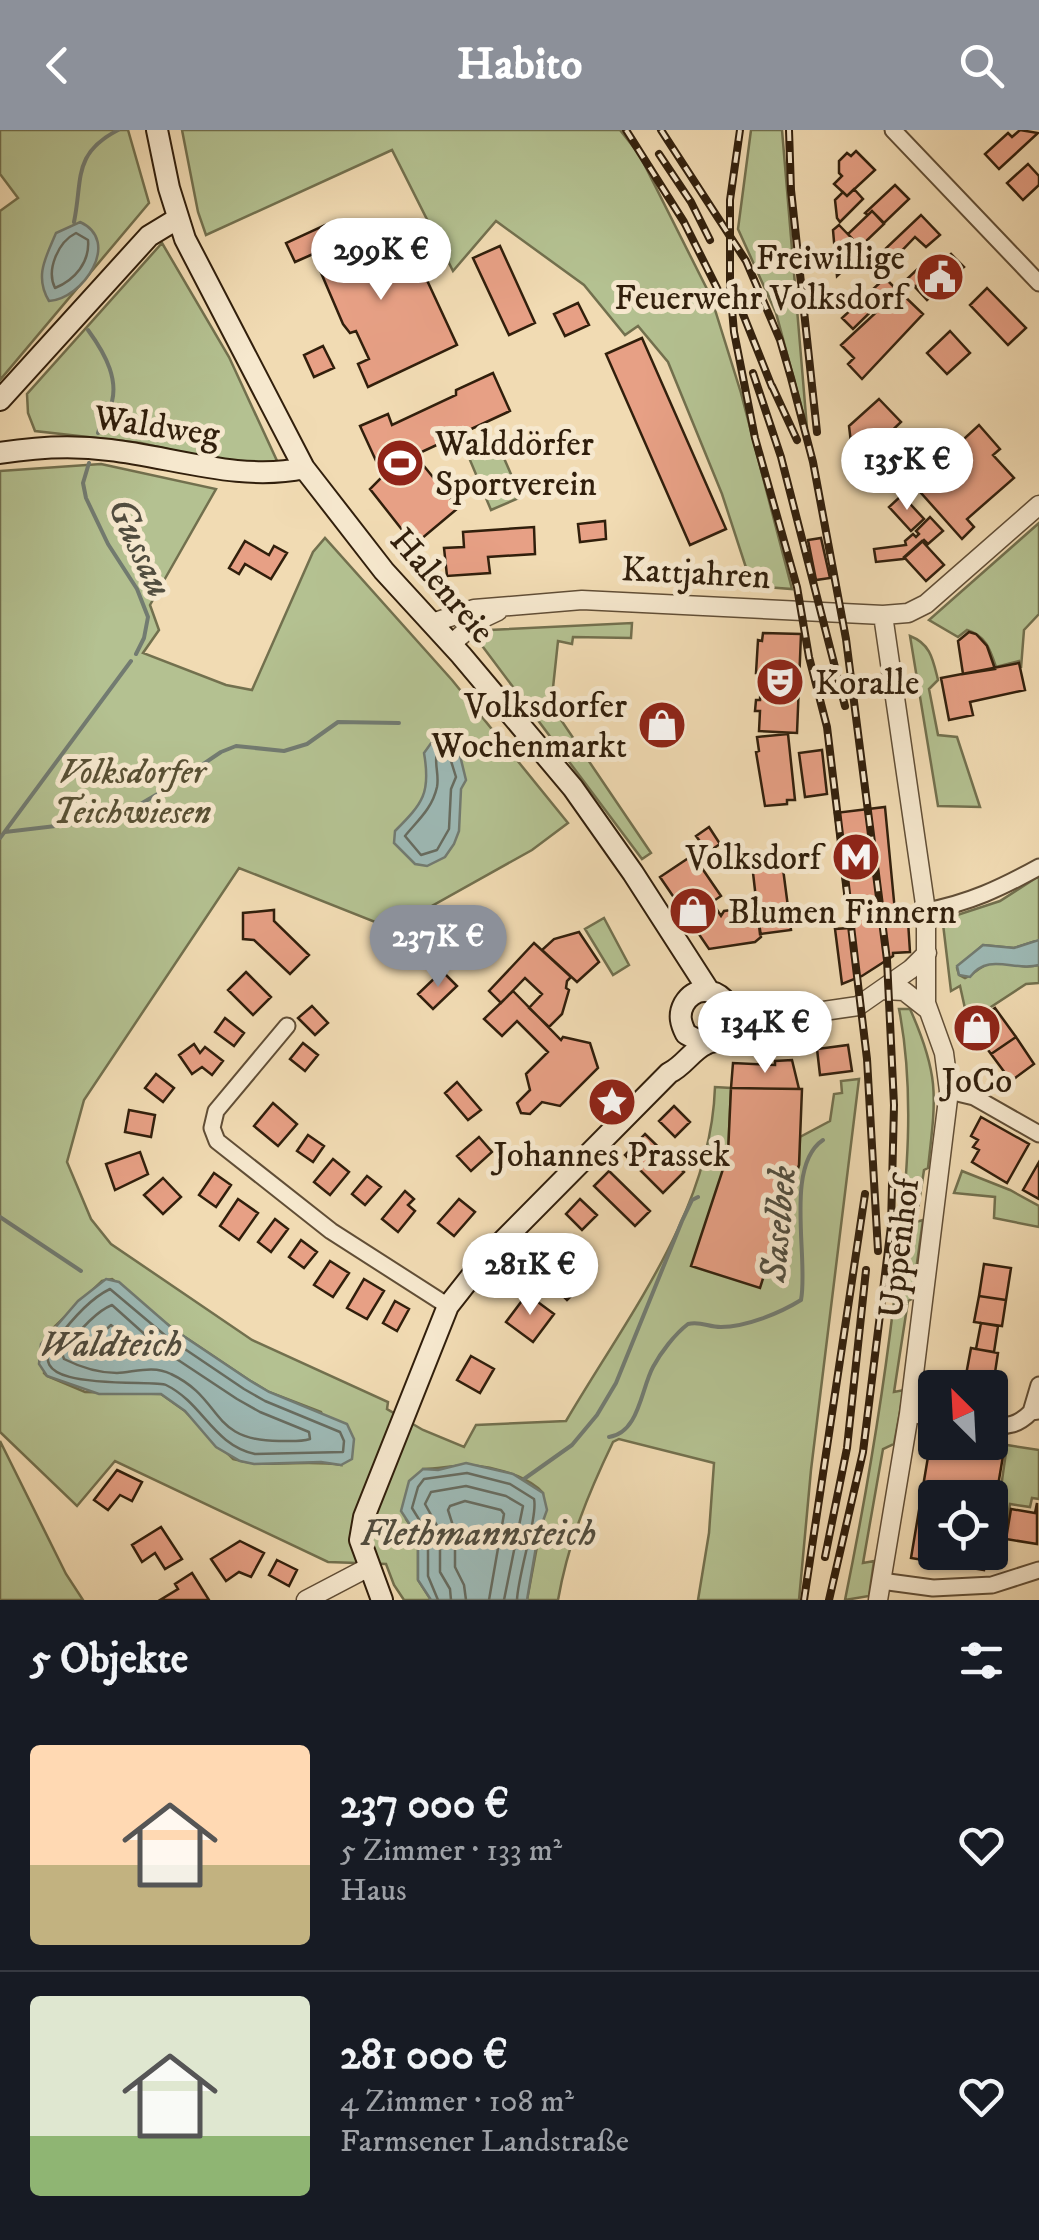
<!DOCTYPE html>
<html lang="de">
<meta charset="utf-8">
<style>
body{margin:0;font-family:"IM FELL DW Pica",serif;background:#20242c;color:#f1f3f6;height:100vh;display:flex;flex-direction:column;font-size:38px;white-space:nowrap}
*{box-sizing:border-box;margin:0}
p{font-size:32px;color:#9ea1a6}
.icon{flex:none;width:55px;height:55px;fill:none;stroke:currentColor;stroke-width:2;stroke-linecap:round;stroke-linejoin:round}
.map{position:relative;height:1470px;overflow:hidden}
.sheet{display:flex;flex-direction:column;background:#171b24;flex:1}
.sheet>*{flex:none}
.needle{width:65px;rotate:336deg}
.controls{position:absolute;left:918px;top:1240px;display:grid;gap:20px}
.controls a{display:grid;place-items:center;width:90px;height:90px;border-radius:10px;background:#171b24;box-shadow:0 2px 8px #0004;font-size:50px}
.price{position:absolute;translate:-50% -85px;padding:0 22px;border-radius:35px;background:#fff;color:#222;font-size:32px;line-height:65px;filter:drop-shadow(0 2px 5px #0008)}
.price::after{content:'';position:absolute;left:50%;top:60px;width:30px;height:22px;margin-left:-15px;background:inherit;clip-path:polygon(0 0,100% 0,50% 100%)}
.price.active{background:#8c9099;color:#fff}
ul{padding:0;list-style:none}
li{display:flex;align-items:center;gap:30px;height:250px;padding:0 30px}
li+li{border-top:2px solid #363941}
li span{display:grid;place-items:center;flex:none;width:280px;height:200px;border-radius:10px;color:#555}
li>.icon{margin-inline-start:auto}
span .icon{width:120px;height:120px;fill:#fffc;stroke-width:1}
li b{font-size:42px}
h2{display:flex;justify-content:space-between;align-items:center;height:120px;padding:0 30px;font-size:42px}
header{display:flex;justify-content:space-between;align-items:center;height:130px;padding:0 30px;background:#8c9099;color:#fff;font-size:45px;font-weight:700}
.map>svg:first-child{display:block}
.green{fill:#b4c191;stroke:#72704e;stroke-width:2.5;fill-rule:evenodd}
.water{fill:#9db9b5;stroke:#727b71;stroke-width:2.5}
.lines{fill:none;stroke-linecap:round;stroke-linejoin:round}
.shore{stroke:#676c60;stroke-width:2.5}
.stream{stroke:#727b71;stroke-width:4}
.building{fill:#e7a085;stroke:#311f0c;stroke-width:2.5}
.minor-casing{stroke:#614e36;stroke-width:19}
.tertiary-casing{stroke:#614e36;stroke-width:21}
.secondary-casing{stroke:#311f0c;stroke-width:24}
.minor{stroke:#f6e8ce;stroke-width:15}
.tertiary{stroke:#f6e8ce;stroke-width:18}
.secondary{stroke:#f6e8ce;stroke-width:20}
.rail-casing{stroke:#311f0c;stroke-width:8}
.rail{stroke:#f6e8ce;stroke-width:4;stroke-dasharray:11;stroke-linecap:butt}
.labels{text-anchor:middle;stroke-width:10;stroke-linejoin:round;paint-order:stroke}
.poi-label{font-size:35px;fill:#311f0c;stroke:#f6e8ce;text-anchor:end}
.street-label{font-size:35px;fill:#311f0c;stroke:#f6e8ce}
.park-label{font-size:35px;font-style:italic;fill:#585034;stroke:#f6e8ce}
.water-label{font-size:38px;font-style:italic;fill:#514d3f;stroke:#f6e8ce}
</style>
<header><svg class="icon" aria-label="back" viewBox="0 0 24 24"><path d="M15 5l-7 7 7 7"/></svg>Habito<svg class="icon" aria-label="search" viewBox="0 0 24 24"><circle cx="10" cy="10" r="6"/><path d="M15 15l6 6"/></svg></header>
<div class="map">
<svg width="1039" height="1470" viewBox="0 0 1039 1470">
<rect width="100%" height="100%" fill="#f1dbb3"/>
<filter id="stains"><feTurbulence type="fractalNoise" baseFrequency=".002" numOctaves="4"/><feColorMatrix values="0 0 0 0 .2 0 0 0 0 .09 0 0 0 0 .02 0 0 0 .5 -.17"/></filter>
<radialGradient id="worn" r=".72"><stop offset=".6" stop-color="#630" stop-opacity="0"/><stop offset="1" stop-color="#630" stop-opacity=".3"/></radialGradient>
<path class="green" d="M0,0H128L149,73L0,250V81L18,68L0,44Z
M182,0H620L639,24L711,167L741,263L792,459L752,456L722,364L668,232L638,196L625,205L584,155L496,91L453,141L392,20L206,105L198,82Z
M751,0H782L807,298L776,183L738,99Z
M162,113L229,227L278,333L220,331L141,313L35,301L28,283L27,264Z
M496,310L521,367L491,380L467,323Z
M101,334L216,359L150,475L159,500L143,523L226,555L252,560L313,422L325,408L452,550L568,693L532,720L412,787L375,792L239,738L84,970L67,1032L91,1089L111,1114L252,1210L388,1272L387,1279L423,1300L464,1317L476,1295L566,1291C627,1187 711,1081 715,957L731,958L728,1024L712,1077L780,1094L799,1035L800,1007L830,991L834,964L842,963L841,951L859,949L811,1340L799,1470H698L709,1403L714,1333L619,1309L613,1312C588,1364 568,1413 558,1470H527L541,1395L543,1363L538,1358C518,1342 480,1333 455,1336C444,1337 435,1339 423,1339L406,1389L418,1407V1450L431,1470H404L394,1455L386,1434L328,1432L115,1331L77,1376L0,1302V341ZM112,1149L173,1199L249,1250L269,1262L321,1282L341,1335C305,1329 268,1339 233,1329L185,1281L161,1264L85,1262L47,1246L44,1243L51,1200L102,1151Z
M1039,393V484L1024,500L1021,538L1019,531L996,537C990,519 986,506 967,500L958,507L929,490Z
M632,493L631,508L573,507L572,514L558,511L552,567L561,590L651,723L642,729L480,513L482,505L489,500Z
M910,506C931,514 933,530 938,550L929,559L938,605L957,607L980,677L938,676Z
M1039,746V810L1014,818L983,815L957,838L959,845L965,848C976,843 981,834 995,832C1011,830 1017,840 1039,835V853L1026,854L968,892L960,856L951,861L943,794L948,788L1000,771Z
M604,788L629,835L613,845L585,799Z
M899,879H910C940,946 936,967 928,1038L924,1040L916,1092L923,1090L912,1169L908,1171L894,1262L904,1260L894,1314L883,1319L863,1433L874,1431L869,1466L845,1470C867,1362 885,1255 897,1145C906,1057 916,966 899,879Z
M962,1041L1010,1060L1039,1076V1097L994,1088L995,1067L954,1063Z
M0,1311L66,1444L83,1470H0Z
M1007,1315L1039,1320V1369L1032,1368L1030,1377L1010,1374L1007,1394L996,1393Z"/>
<path class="water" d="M80,92C122,111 83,169 49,171C34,146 46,127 56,103Z
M439,602L456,609L466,650L461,659L459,701L454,714L445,727L427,736L415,734L394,713L395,701C423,673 431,663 424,623Z
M1039,810V835C1014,842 989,822 970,847L959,845L957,836L983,815L1014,818Z
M106,1149L119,1152L173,1199L249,1250L269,1262L347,1294L354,1309L352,1329L341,1335L321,1332L254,1334L240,1331L216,1317L185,1281L161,1264H99L47,1246L39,1234L41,1214L78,1171Z
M466,1333L513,1344L543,1363L547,1380L538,1405L527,1470H431L418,1450V1407L401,1381L409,1351L423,1339L438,1340Z"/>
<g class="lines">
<path class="shore" d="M76,103L88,110C90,132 75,150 55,158C46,140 58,112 76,103Z
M446,615L456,647L451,659L449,699L437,720L421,725L405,706C418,690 432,679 437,657C440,642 431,629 441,616Z
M110,1159L167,1207L244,1259L265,1271L340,1302L344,1311L343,1322L255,1324C213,1315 203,1273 166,1255C154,1249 15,1264 55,1212C69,1193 89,1169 110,1159Z
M112,1175L160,1218L237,1269L260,1282L309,1302L310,1309C300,1312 291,1311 279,1311C209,1311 224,1269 171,1244C153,1235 135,1242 117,1243C97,1243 80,1237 64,1229L62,1223C74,1207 94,1182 112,1175Z
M111,1195L137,1217V1224L116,1228L88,1222V1216Z
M438,1470L428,1446V1404L412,1378L418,1357L424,1349L467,1343L510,1354L534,1369C538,1386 518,1444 517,1470
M451,1470L450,1459L440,1442V1401L425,1374L431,1362L466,1356L506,1366L523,1376L504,1470
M466,1470L464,1455L455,1437V1402L448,1380L450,1376L465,1371L501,1380L504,1384L489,1470"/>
<path class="stream" d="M74,92C83,49 72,24 118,0
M88,200C104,222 123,253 108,282C104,289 100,295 98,303
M89,333L83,353L86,368L108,414L137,459L148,487L144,508L136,524
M187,645L221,622L236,616L284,621L307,614L338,592L399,593
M5,702L115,689L178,652
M0,708L131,531
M0,1087L81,1141
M609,1307C639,1303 641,1259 653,1237C661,1222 675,1204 688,1194C701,1191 708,1197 721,1197C746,1197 780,1183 801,1170C809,1130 784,1036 823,1010
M524,1349L572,1315L597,1285L616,1253L682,1091L692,1070L698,1067"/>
</g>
<path class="building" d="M1020,0L1038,3L999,39L985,24L1008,3L1012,7Z
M856,21L875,40L847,66L834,54L842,46L839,43V31L847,23L851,26Z
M1028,34L1039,46V55L1023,70L1007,53Z
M895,55L909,69L884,93L872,81L868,85L865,83Z
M854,59L863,69L840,92L837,88L835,70L843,62L847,66Z
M872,81L884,94L860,117L848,104Z
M921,85L940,105L926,117L915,107L891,132L882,122Z
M325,95L343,127L341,128L345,136L406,105L457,215L368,257L358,234L369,229L356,201L350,203L343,194L313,124L295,132L286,113Z
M839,95L864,121L837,146L833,100Z
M500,116L535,193L509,205L473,128Z
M951,124L964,137L927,170L915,157Z
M925,132L933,140L915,157L907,149Z
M885,148L895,158L853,199L842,188Z
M987,158L1026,198L1008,215L970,175Z
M899,161L923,184L862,249L848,234L854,228L841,215Z
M578,173L589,195L565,206L554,184Z
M950,201L970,223L947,244L927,223Z
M642,208L726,399L690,415L606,224Z
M323,216L334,238L314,247L304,225Z
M493,243L510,281L415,325L458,378L414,415L370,359L383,346L360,296L388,284L392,295L456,265V260Z
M879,269L901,292L877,315L878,320L853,329L849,296Z
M979,295L1000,319L993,325L1014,348L967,389L974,397L962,409L914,355Z
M902,365L924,389L911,401L889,377Z
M930,387L943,401L928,414L924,410L903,429L876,432L874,419L906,415L905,411L913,404L916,407L919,404L916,401Z
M605,391L606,409L580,412L578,394Z
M534,397L535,424L488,427L490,443L447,446L444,418L464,417L463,402Z
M821,408L830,448L816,450L808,410Z
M245,411L269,425L274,416L287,423L271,449L245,434L239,444L229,438Z
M922,411L944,435L926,451L904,427Z
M969,502L976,504L987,516L995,539L963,544L958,511Z
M763,503L801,504L797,603L759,601L760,581H755L756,570H760L761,543H756L758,510L762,511Z
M1019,533L1025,560L970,572L973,585L949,590L941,548Z
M788,604L795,670H787V674L765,676L756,622L759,621L757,607Z
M822,620L827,664L805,667L799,623Z
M885,677L896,792L908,791L910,822L893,823V826L862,846L842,854L835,799L849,798L835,683Z
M709,697L720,714L708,722L696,706Z
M693,725L721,766L712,772L721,786L724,781L757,777L761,807L755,812L709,819L660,747Z
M782,731L791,800L760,804L752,734Z
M274,780V791L309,825L290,844L254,810L243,809V783Z
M579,802L599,832L577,852L542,820L554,809Z
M534,813L571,847L567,851L566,858L569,860L562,884L549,897L529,878L542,864L525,848L501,873L489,861Z
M442,841L457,856L433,879L418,864Z
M246,842L271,867L253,885L228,860Z
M513,861L561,910L563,907L590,913L598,938L560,976L542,972L530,984L521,983L517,973L530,960L526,944L548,922L517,891L502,906L484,889Z
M312,876L328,893L315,905L298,888Z
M995,878L1016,907L991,924L970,895Z
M225,888L244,903L234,916L215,902Z
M1016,907L1034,934L1011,951L991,924Z
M303,913L318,925L305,941L290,929Z
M194,914L200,923L205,917L223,931L212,945L202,937L192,944L179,925Z
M848,915L852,941L820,945L817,919Z
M792,930L799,959L731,958L733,933L775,935V931Z
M156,944L174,958L163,972L145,958Z
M457,952L481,980L468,990L445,963Z
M731,958L802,959L799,1035L760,1158L691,1136L728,1024Z
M273,973L297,994L278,1016L254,996Z
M674,976L690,992L675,1007L659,991Z
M129,980L155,985L151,1007L125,1002Z
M981,987L1029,1014L1007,1053L972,1032L979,1020L973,1017L978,1010L971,1006Z
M645,1004L684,1042L663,1063L625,1025Z
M308,1005L324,1016L313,1032L297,1021Z
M479,1007L492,1022L471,1041L457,1026Z
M140,1022L148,1044L115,1060L106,1034Z
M333,1029L349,1042L330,1065L314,1052Z
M1039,1032V1069L1023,1060Z
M609,1041L650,1081L635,1096L594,1056Z
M214,1043L231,1055L216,1077L199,1065Z
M367,1046L381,1057L365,1075L352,1064Z
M163,1048L181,1067L163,1084L144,1065Z
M405,1061L414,1069L408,1075L415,1081L398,1102L382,1089Z
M238,1069L258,1083L239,1110L220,1096Z
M459,1069L475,1082L454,1106L438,1093Z
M580,1069L597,1085L582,1100L566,1084Z
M275,1089L288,1099L271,1122L258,1112Z
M301,1110L317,1122L304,1138L289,1127Z
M567,1121L592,1146L567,1170L542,1145Z
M330,1131L349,1143L333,1167L314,1155Z
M984,1134L1011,1138L1006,1170L979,1166Z
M364,1149L384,1161L367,1189L347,1178Z
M527,1164L554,1184L533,1212L506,1192Z
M979,1166L1006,1170L1002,1196L974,1192Z
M395,1171L409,1179L397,1201L383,1193Z
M981,1193L998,1196L994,1222L976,1219Z
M971,1218L998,1223L994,1249L966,1245Z
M471,1226L494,1239L480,1263L457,1250Z
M966,1245L994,1249L990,1273V1258H964Z
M931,1309L935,1312L1004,1320L990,1403V1368H935V1422H987L984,1440L911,1428Z
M117,1340L142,1352L132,1371L120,1365L108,1380L94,1370Z
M1037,1373V1414L1006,1409L1011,1379L1035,1383Z
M161,1397L182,1429L165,1439L155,1423L142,1432L132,1415Z
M240,1411L264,1423L251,1447L239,1442L226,1451L211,1429Z
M277,1430L297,1440L289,1456L269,1445Z
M192,1443L209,1470H160L178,1459L175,1454Z"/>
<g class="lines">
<g class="minor-casing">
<path id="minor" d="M893,0L1039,153
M926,781C969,773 1001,758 1039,737
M287,896L216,981L212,998L217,1011L331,1101L448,1176
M949,961L974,967L1039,1004
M1031,1282L1039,1255
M909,1284L935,1288
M990,1295C1008,1297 1018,1295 1031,1282L1039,1281
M881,1451L933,1458L992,1455L1039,1440"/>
</g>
<g class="tertiary-casing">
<path id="tertiary" d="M432,493L474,479L582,470L883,485L908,483L926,474L1039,375
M451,514L479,490L498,481
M883,860L904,861L927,879
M727,903L769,889L858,876L911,839L927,823
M306,1470L369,1437
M878,1470L909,1284L949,961L944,923L926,873V781L883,485"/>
</g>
<g class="secondary-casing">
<path id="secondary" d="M157,0L169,58L185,109L304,338L384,441L461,525L573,658L633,743L709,861
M0,270L149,106L177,89
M0,323C37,317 72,315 110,320C172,327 241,352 304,338
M382,1470L360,1410L364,1387L448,1176L485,1129L669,943C684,936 692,920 706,914C711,911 717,912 721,909C756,886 706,838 684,874C678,885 681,894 686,904L705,914"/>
</g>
<use href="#minor" class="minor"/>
<use href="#tertiary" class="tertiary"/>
<use href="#secondary" class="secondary"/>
<g class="rail-casing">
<path id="rail" d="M626,0L684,92L727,178
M661,0L746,131L780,210L791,248L813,332L846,509L887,830L894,975L891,1096L863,1322L829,1470
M740,0L730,70V157L734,202L755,308L797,457L809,527L827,597L867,929L878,1121
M789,0L791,60L817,302
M659,24L691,72L710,110
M737,169L772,257
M753,243L781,327L845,576
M772,256L797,310
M825,1427L847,1318L866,1140
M804,1470L865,1064"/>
</g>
<use href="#rail" class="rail"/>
</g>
<defs>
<g id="civic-disc" transform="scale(2.5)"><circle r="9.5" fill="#8f2418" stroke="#f6e8ce"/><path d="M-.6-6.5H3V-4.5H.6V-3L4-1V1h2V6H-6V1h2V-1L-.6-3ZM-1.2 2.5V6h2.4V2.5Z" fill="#fff"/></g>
<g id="stadium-disc" transform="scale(2.5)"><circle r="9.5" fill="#8f2418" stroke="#f6e8ce"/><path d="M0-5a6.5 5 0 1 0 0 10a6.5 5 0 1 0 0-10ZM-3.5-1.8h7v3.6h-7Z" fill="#fff"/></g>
<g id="theatre-disc" transform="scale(2.5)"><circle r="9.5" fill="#8f2418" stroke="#f6e8ce"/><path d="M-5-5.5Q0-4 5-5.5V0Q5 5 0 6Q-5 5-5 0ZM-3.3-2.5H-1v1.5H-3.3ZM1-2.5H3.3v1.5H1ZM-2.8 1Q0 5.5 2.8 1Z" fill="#fff"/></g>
<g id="shop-disc" transform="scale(2.5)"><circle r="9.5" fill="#8f2418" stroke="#f6e8ce"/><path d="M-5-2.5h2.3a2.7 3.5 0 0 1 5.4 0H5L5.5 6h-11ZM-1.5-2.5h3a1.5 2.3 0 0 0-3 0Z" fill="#fff"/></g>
<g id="metro-disc" transform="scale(2.5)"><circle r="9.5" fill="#8f2418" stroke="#f6e8ce"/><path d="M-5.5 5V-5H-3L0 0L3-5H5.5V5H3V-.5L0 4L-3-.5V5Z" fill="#fff"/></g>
<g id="sight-disc" transform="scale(2.5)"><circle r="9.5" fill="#8f2418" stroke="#f6e8ce"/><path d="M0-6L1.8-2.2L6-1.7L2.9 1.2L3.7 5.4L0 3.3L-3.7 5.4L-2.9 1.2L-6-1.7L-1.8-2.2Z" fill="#fff"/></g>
</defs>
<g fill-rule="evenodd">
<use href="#civic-disc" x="940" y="147"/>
<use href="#stadium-disc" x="400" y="333"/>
<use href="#theatre-disc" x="780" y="552"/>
<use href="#shop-disc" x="662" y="595"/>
<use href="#metro-disc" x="856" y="727"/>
<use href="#shop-disc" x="693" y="781"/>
<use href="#shop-disc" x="977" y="898"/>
<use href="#sight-disc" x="612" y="972"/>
</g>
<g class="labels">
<g class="poi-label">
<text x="905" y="139">Freiwillige<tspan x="905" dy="40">Feuerwehr Volksdorf</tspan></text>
<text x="435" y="325" text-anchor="start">Walddörfer<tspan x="435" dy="40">Sportverein</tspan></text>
<text x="815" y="564" text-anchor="start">Koralle</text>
<text x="627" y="587">Volksdorfer<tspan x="627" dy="40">Wochenmarkt</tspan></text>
<text x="821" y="739">Volksdorf</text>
<text x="728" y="793" text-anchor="start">Blumen Finnern</text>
<text x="977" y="962" text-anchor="middle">JoCo</text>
<text x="612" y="1036" text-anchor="middle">Johannes Prassek</text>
</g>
<g class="street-label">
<text transform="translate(157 295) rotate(8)" y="12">Waldweg</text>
<text transform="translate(696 442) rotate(3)" y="12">Kattjahren</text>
<text transform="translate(443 455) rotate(49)" y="12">Halenreie</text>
<text transform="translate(898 1118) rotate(-83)" y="12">Uppenhof</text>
</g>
<g class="park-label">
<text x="132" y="653">Volksdorfer<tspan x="132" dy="40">Teichwiesen</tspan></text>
</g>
<g class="water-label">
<text transform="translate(141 417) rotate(65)" y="13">Gussau</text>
<text transform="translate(777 1094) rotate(-85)" y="13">Saselbek</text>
<text x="111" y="1226">Waldteich</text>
<text x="478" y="1415">Flethmannsteich</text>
</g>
</g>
<rect width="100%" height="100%" filter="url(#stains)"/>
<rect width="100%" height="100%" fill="url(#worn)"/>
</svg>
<div class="controls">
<a><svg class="needle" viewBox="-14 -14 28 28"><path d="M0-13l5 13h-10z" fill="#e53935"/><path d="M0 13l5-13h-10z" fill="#9ea1a6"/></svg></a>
<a><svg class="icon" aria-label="locate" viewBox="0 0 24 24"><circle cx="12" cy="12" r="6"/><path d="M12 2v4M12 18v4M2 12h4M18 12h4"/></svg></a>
</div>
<b class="price" style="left:381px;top:173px">299K €</b>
<b class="price" style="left:907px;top:383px">135K €</b>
<b class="price active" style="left:438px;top:860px">237K €</b>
<b class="price" style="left:765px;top:946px">134K €</b>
<b class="price" style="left:530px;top:1188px">281K €</b>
</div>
<section class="sheet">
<h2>5 Objekte<svg class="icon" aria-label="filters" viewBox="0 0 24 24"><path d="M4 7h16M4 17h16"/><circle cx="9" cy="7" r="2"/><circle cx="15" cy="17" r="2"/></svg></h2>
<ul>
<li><span style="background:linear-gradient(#ffd9b3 60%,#c2b280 0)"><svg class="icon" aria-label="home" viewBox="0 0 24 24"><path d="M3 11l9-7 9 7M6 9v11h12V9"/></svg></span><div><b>237 000 €</b><p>5 Zimmer · 133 m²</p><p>Haus</p></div><svg class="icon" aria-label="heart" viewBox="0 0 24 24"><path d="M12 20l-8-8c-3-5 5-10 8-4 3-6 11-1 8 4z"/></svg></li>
<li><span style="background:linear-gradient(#dfe7d0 70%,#8fb573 0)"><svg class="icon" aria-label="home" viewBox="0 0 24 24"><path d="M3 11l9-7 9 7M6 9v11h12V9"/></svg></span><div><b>281 000 €</b><p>4 Zimmer · 108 m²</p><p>Farmsener Landstraße</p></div><svg class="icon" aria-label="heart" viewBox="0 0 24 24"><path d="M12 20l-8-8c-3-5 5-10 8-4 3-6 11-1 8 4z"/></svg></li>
</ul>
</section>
